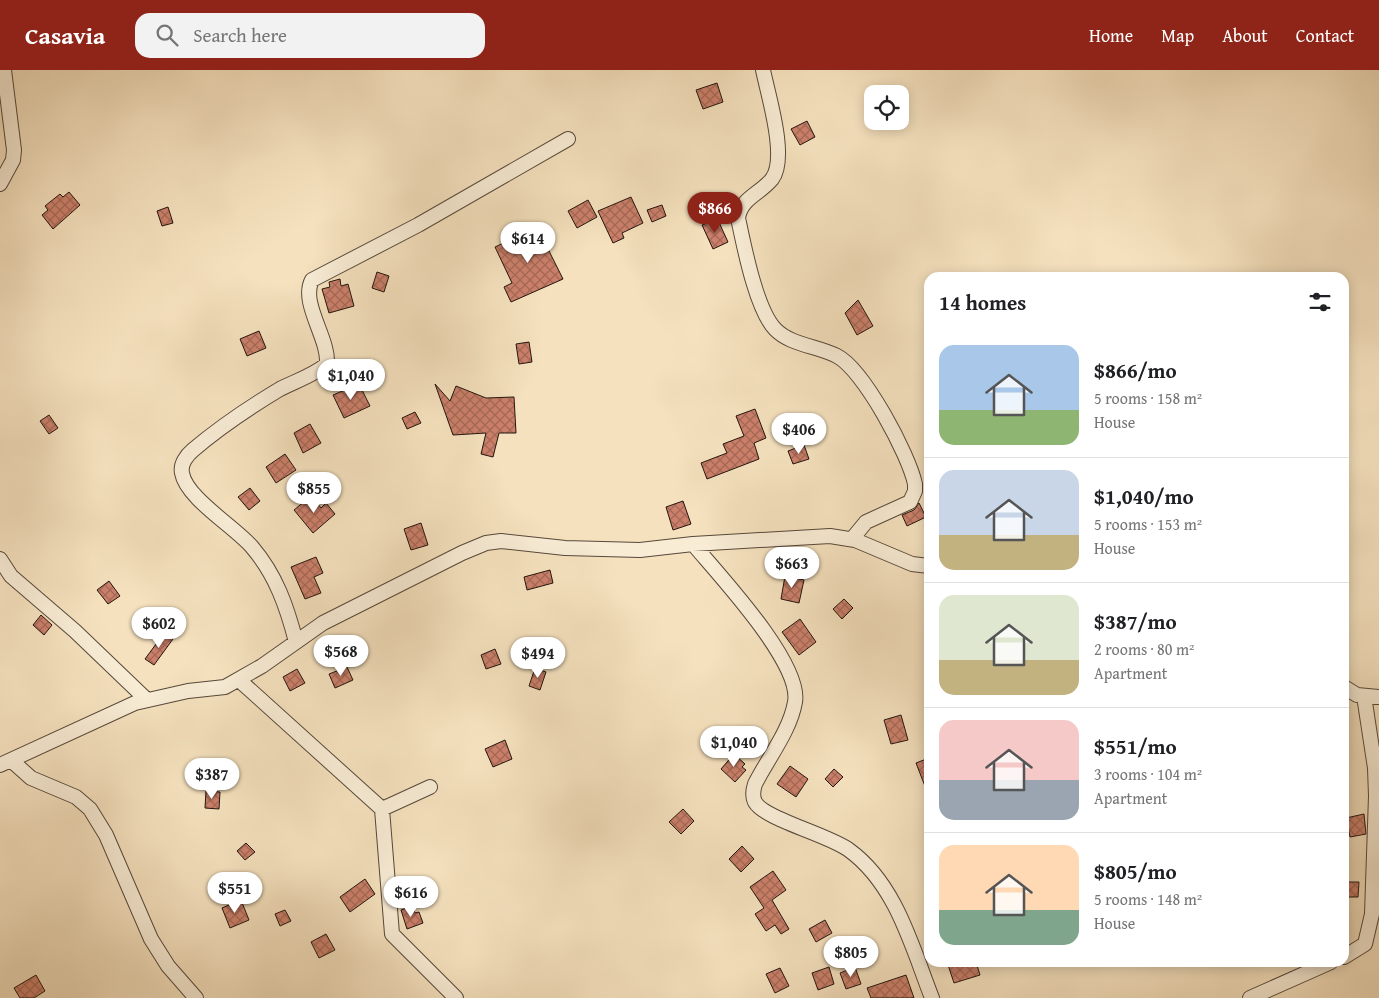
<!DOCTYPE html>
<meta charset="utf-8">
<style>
body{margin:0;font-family:"Gentium Book Plus",serif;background:#f2f2f2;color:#202124;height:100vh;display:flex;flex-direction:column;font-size:19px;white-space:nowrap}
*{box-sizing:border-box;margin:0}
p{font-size:16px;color:#757577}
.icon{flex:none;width:28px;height:28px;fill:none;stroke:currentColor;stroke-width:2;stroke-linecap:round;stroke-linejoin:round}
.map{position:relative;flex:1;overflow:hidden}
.details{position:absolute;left:924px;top:202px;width:425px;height:695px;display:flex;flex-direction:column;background:#fff;border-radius:15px;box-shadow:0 2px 12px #0003}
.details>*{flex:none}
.buttons{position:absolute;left:864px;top:15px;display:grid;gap:10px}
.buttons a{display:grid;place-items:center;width:45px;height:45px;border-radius:10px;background:#fff;box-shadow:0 2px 12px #0003;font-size:25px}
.price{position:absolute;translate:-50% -42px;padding:0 11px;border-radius:18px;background:#fff;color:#222;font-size:16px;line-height:32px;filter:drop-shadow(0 1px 2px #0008)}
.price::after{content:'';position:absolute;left:50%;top:30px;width:15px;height:11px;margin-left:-8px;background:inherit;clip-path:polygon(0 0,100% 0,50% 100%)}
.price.active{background:#8f2418;color:#fff}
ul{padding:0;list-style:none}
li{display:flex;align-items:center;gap:15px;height:125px;padding:0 15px}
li+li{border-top:1px solid #e0e0e0}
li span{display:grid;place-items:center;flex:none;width:140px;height:100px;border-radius:15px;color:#555}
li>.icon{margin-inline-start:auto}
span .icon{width:60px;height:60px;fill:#fffc;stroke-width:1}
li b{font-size:21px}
h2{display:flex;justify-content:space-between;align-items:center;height:60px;padding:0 15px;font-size:21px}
header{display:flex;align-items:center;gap:30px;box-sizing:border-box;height:70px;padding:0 25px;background:#8f2418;color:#fff}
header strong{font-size:24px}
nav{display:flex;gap:28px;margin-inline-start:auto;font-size:18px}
.search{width:350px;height:45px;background:#f2f2f2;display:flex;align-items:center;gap:12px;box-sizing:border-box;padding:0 18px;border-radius:15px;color:#757577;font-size:19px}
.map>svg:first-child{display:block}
.building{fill:url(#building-cross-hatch);stroke:#22150e}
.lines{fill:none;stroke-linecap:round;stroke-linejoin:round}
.street-casing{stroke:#57483a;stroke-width:16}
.street{stroke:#f8ecd5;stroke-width:14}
</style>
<header>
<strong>Casavia</strong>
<div class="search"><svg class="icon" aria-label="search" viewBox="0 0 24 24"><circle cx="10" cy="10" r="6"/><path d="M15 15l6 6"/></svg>Search here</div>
<nav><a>Home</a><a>Map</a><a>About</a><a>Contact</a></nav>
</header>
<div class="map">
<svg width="1379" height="928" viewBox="0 0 1379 928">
<defs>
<pattern id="building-cross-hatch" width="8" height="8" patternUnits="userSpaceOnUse" patternTransform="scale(1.25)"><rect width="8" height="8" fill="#cc806b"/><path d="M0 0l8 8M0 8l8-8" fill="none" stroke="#a56856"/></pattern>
</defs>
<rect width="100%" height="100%" fill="#f5e1be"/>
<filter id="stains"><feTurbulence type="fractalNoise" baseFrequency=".004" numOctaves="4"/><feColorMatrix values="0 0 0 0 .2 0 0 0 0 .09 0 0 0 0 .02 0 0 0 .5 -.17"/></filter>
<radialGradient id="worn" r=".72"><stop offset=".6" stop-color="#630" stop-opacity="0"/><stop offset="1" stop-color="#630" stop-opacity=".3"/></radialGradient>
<path class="building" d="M717,13L723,32L703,39L696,20Z
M807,51L815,67L800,75L791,59Z
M69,122L80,135L53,159L42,145L48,140L45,136L60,124L63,127Z
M631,127L643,153L622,163L624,168L613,173L598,141Z
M588,130L597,147L577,158L568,141Z
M662,135L666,146L652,152L647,140Z
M168,137L173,153L162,156L157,141Z
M717,148L728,172L713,179L702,155Z
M537,157L563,209L511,232L504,217L512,213L495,177Z
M377,202L389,206L384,222L372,218Z
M340,209L341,216L348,214L354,236L329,243L322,219L330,217L329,212Z
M858,230L873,256L857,265L845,243Z
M259,261L266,278L247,286L240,269Z
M529,272L532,292L519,294L516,274Z
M359,314L370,336L344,348L333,325Z
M435,314L450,331L456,316L486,328L514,327L516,363H499L493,387L481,384L486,363L453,365Z
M755,339L766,368L754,373L759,389L707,409L701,393L727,383L723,374L744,366L736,346Z
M415,342L421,353L407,359L402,348Z
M49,345L58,358L49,364L40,351Z
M310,354L321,373L303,383L294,363Z
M804,375L809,389L793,394L788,381Z
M285,384L296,400L276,413L266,397Z
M250,418L260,431L249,440L238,427Z
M311,426L321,438L326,433L335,444L313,463L294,440Z
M683,431L691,454L673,460L666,437Z
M919,433L926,447L907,456L902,445L914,440Z
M421,453L428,475L411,480L404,459Z
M316,487L323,503L314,507L321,523L305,529L291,497Z
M550,500L553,513L527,520L524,507Z
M785,506L804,510L799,533L781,529Z
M109,511L120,526L108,534L97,520Z
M844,529L853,538L842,549L833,539Z
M41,545L52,555L44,565L33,555Z
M800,549L816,572L799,585L782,562Z
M165,562L173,569L154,595L145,589Z
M495,579L501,594L486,599L481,585Z
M347,597L353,610L335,618L329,604Z
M535,598L546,602L540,620L529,616Z
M297,599L305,613L290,621L283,607Z
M901,645L908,670L891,674L884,650Z
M505,670L512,689L493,697L485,679Z
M734,684L745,694L742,697L746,700L735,712L721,699Z
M929,688V724H928L916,693Z
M790,696L808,709L796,727L777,714Z
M834,699L843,707L833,717L825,709Z
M206,721L220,722L219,739L205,738Z
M683,739L694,751L681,764L669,752Z
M1364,744L1366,764L1350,767L1346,748Z
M246,773L255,782L245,790L237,781Z
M742,776L754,789L741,802L729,789Z
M773,801L786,820L772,830L789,859L781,864L775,855L766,861L755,844L764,838L750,817Z
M365,809L375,824L350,842L340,827Z
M1344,812H1359L1358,827H1344Z
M241,830L249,850L230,858L222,838Z
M412,836L415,843L419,842L423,853L407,859L401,840Z
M285,840L291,851L280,856L275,844Z
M825,850L832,863L816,872L809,859Z
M326,864L335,880L319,888L311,872Z
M947,892H976L980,905L954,913Z
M829,897L834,914L818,920L812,903Z
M855,897L861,914L846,919L840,903Z
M780,898L789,916L775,923L766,904Z
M36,905L45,921L34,928H20L14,918Z
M906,905L914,928H871L867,918Z"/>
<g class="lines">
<g class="street-casing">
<path id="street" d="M763,0C768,25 788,88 772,109C760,124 741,128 738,148C744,176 756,239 775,259C790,275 818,276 837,286C864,300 909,385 915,414V421L910,432L866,452L852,469
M0,114L13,90L14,80L4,0
M693,474C718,504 802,593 795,632C790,661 768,688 755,714C753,720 752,726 755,732C764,749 829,765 849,780C896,814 912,877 932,928
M0,489L11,506L75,561L147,630
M296,572C287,537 276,505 252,477C235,457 186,428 182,403C180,394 187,385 193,380C220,357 250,337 280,319C296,311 314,305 327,294C329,268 300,233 312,210L418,155L568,69
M239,610L382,739L430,717
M1344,617L1357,625L1379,627
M12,691L31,708L76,727L90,739L106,765L151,869L168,896L196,928
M0,695L135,633L188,621L225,617L262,596L323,553L462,483L486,473L501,471L565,478L640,480L693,474L830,466L855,470L912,494L929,496
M382,739L392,864L456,928
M1344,887L1365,874L1372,844L1376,726L1375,698L1364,626
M1250,928L1331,892"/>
</g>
<use href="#street" class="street"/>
</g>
<rect width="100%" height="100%" filter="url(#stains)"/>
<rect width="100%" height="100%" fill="url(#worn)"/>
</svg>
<div class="buttons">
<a><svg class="icon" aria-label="locate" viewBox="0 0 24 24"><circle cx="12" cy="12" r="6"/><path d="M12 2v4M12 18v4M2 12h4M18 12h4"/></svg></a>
</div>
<b class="price active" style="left:715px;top:164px">$866</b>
<b class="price" style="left:528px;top:194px">$614</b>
<b class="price" style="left:351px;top:331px">$1,040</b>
<b class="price" style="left:799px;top:385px">$406</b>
<b class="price" style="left:314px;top:444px">$855</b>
<b class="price" style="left:792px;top:519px">$663</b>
<b class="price" style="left:159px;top:579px">$602</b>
<b class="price" style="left:341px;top:607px">$568</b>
<b class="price" style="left:538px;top:609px">$494</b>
<b class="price" style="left:734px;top:698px">$1,040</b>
<b class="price" style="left:212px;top:730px">$387</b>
<b class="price" style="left:235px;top:844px">$551</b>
<b class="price" style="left:411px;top:848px">$616</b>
<b class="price" style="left:851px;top:908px">$805</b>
<section class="details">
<h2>14 homes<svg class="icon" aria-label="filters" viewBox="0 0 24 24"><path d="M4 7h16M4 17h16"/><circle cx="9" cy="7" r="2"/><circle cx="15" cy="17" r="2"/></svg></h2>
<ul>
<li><span style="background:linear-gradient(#a9c7e8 65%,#8fb573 0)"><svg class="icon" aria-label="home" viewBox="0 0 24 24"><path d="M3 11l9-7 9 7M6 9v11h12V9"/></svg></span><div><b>$866/mo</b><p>5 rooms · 158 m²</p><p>House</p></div></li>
<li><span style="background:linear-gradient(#c9d6e8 65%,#c2b280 0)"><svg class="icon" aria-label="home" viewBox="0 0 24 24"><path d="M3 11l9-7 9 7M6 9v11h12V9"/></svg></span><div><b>$1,040/mo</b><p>5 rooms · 153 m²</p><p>House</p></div></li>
<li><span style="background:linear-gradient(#dfe7d0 65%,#c2b280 0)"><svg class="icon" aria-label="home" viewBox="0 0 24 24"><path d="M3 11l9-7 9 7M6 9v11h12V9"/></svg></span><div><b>$387/mo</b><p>2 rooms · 80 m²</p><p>Apartment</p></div></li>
<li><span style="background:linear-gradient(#f6c9c9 60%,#9aa5b1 0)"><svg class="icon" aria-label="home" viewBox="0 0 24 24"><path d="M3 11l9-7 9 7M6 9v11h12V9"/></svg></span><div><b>$551/mo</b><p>3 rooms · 104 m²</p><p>Apartment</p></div></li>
<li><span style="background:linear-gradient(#ffd9b3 65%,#7fa58c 0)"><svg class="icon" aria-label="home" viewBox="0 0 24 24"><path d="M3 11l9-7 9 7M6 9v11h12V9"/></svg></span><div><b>$805/mo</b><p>5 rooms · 148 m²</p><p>House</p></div></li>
</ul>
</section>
</div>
